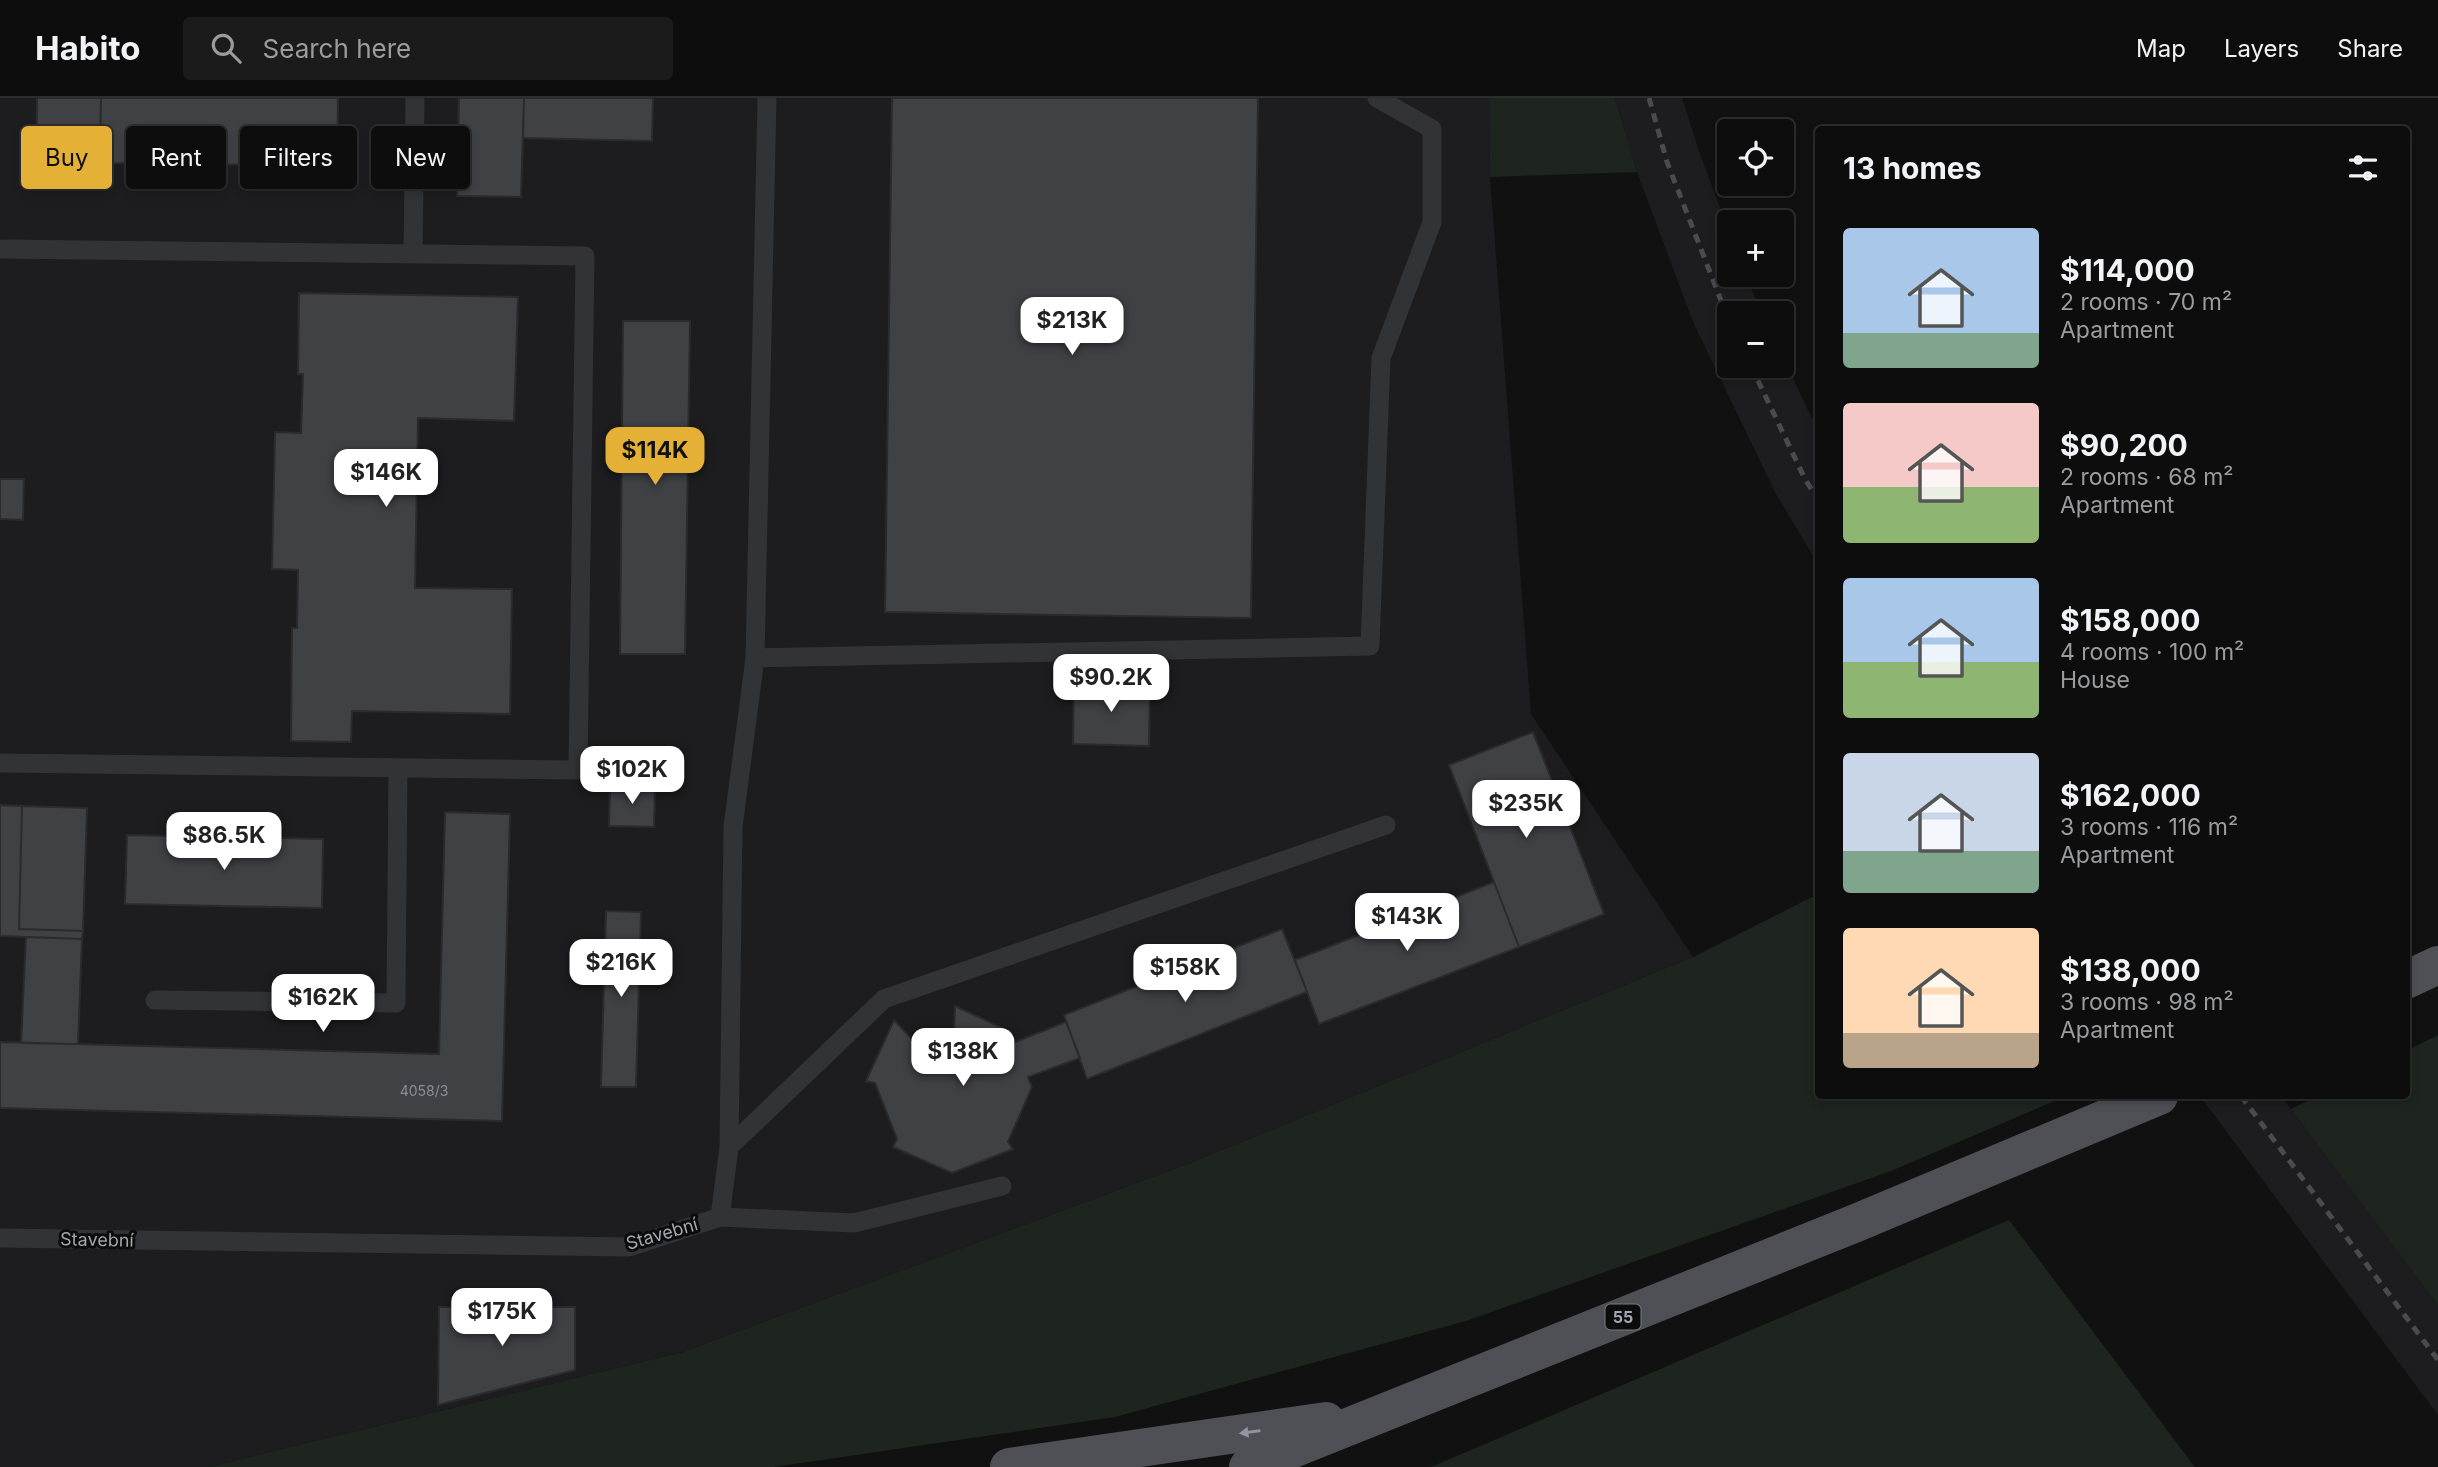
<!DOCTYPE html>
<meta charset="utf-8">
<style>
body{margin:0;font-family:Inter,sans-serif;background:#1b1b1c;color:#f1f3f6;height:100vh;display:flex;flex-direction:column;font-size:26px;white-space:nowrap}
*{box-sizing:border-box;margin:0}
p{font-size:23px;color:#9a9c9e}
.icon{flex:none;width:38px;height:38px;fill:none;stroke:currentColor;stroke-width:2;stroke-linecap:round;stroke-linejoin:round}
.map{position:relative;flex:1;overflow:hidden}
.sheet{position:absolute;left:1815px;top:28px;width:595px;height:973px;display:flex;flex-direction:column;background:#0d0d0e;border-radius:7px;box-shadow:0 4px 10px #0003,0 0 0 2px #2d2d2e}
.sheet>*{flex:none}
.guide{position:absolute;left:21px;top:28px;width:665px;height:63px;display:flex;gap:14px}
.buttons{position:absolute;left:1717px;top:21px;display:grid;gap:14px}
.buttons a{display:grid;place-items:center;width:77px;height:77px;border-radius:7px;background:#0d0d0e;box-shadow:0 4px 10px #0003,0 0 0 2px #2d2d2e;font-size:35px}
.price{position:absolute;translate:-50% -60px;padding:0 16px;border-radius:14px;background:#fff;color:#222;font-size:23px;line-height:46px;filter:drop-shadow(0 2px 4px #0008)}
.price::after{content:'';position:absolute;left:50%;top:42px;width:21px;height:16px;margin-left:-10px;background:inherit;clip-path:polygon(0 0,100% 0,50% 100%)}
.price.on{background:#e5b036;color:#111}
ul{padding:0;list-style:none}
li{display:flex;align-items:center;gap:21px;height:175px;padding:0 28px}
li span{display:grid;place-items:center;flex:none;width:196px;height:140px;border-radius:7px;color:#555}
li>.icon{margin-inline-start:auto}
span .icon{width:84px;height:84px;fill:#fffc;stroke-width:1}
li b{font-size:30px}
h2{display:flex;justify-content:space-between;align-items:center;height:84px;padding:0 28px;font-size:30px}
.pill{padding:0 24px;border-radius:7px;background:#0d0d0e;box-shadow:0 4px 10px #0003,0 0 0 2px #2d2d2e;font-size:24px;line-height:63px}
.pill.on{background:#e5b036;color:#111}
header{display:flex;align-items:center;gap:42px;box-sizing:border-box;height:98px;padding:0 35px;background:#0d0d0e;border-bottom:2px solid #2d2d2e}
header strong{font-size:33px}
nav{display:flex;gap:38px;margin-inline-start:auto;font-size:24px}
.search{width:490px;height:63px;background:#1b1b1c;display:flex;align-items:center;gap:18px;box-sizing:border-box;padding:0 24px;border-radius:7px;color:#9a9c9e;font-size:26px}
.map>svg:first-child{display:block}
.built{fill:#1d1d1f}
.green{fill:#1d251e}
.building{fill:#404145;stroke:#2b2b2e;stroke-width:2}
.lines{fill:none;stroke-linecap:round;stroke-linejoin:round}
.service{stroke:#323337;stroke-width:19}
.primary{stroke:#4e5056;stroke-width:38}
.rail{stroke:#494b50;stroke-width:5;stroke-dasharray:9 7;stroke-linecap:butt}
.oneway{fill:#9296a0}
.labels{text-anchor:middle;stroke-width:6;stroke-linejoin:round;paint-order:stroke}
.number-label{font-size:14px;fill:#8a8e97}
.shield{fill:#0c0c0d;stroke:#767880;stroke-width:2}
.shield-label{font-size:16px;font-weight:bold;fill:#a3a7b2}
.street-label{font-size:18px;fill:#a3a7b2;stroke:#0c0c0d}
</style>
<header>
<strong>Habito</strong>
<div class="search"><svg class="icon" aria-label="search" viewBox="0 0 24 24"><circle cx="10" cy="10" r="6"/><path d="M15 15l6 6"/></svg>Search here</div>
<nav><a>Map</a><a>Layers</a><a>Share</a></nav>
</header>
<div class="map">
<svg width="2438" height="1369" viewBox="0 0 2438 1369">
<rect width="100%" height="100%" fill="#111112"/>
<path class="built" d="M0,0H1489L1490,80L1531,616L1693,859L1188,1066L683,1254L208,1369H0Z
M1615,0H1682L1699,53L1729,134V177H1745L1762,215H1729V268H1782V257L1818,333V466L1776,396L1693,224L1637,74Z
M2200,998H2281L2380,1129L2438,1207V1317Z"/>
<path class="green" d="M1489,0H1615L1637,74L1490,79Z
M1818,796V998H2066L1891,1073L1466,1223L1115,1319L774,1369H208L683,1254L1188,1066L1693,859Z
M2438,937V1207L2291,1011L2318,998H2406V953Z
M2009,1122L2195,1369H1431Z"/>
<path class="building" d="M37,0H101L99,90H36Z
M101,0H338L337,68L100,65Z
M459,0H524L521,99L457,98Z
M524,0H653L652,43L523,40Z
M892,0H1258L1251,520L885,514Z
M299,195L518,199L514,323L418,320L415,490L512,491L510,616L352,613L351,644L291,643L292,530H297L298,472L272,471L275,334L301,335L303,276H298Z
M623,223H690L685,556H620Z
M0,381H24L23,422L0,421Z
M1074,582L1124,583V588L1150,589L1149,648L1073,646Z
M1533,634L1604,816L1519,849L1449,667Z
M610,687L655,689L654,729L609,728Z
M0,707L22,708L19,831L83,833L82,841L0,838Z
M22,708L87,710L83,833L19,831Z
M445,714L510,716L502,1023L0,1010V944L439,956Z
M127,737L323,741L322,810L125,806Z
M1494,784L1519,849L1319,926L1295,862Z
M606,813L641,814L636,989H601Z
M1282,831L1307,894L1087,981L1064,917Z
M26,839L82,841L78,946L21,945Z
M955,908L1011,934L1015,944L1066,924L1080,960L1028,979L1032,989L1008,1044L1013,1051L952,1075L893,1049L897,1041L875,985L866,983L894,922L921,951L954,938Z
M439,1209H575V1272L438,1307Z"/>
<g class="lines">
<path class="service" d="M767,0L755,560L1370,548L1381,260L1432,124V31L1377,0
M0,151L585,158L578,672L0,665
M413,155L415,0
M155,902L396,905L398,670
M729,1049L884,901L1386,727
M720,1119L854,1125L1002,1088
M0,1140L629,1149L720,1119L729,1049L733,729L755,560"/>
<path class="primary" d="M2406,882L2438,867
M1009,1369L1326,1323
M1248,1369L1856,1125L2159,998"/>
<path class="rail" d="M1649,0L1667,64L1729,223
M1751,268L1805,381L1818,402
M2241,998L2438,1262"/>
</g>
<defs><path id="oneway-solid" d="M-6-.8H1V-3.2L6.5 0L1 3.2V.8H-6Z" transform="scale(1.75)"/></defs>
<use class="oneway" href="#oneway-solid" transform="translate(1250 1334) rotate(172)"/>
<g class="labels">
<g class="number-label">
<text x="424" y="998">4058/3</text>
</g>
<rect class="shield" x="1605.5" y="1206.5" width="35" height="25" rx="5"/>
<g class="shield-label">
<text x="1623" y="1225">55</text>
</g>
<g class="street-label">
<text transform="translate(662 1136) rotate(-16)" y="6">Stavební</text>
<text transform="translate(97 1142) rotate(1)" y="6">Stavební</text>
</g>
</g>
</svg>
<div class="buttons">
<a><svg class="icon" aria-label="locate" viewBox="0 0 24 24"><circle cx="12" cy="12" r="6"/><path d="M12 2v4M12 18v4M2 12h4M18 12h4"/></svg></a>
<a>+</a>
<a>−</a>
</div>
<b class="price" style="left:1072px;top:259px">$213K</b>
<b class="price on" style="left:655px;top:389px">$114K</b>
<b class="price" style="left:386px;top:411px">$146K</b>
<b class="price" style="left:1111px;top:616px">$90.2K</b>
<b class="price" style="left:632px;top:708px">$102K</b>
<b class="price" style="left:1526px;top:742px">$235K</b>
<b class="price" style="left:224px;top:774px">$86.5K</b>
<b class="price" style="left:1407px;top:855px">$143K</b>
<b class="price" style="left:621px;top:901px">$216K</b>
<b class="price" style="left:1185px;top:906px">$158K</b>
<b class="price" style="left:323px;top:936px">$162K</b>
<b class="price" style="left:963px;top:990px">$138K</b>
<b class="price" style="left:502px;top:1250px">$175K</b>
<div class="guide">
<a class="pill on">Buy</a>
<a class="pill">Rent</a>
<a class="pill">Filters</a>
<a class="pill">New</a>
</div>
<section class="sheet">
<h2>13 homes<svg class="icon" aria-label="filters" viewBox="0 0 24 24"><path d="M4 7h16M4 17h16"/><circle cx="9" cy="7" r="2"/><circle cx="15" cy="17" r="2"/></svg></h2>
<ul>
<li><span style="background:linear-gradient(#a9c7e8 75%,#7fa58c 0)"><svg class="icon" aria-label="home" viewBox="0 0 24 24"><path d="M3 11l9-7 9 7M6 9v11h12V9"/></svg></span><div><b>$114,000</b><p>2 rooms · 70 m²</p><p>Apartment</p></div></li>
<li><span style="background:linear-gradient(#f6c9c9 60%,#8fb573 0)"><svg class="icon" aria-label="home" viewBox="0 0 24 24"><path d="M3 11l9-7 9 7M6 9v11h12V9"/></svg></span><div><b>$90,200</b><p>2 rooms · 68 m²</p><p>Apartment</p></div></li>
<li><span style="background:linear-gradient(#a9c7e8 60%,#8fb573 0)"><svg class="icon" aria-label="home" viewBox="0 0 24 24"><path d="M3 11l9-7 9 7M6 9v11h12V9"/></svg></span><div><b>$158,000</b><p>4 rooms · 100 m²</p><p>House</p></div></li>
<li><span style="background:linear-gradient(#c9d6e8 70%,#7fa58c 0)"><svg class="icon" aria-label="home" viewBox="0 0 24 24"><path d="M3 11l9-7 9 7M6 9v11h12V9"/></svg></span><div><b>$162,000</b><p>3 rooms · 116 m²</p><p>Apartment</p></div></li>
<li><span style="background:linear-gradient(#ffd9b3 75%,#b9a48a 0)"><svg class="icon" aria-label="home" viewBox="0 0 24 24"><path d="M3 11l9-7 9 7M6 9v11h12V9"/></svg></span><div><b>$138,000</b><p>3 rooms · 98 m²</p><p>Apartment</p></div></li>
</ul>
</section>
</div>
